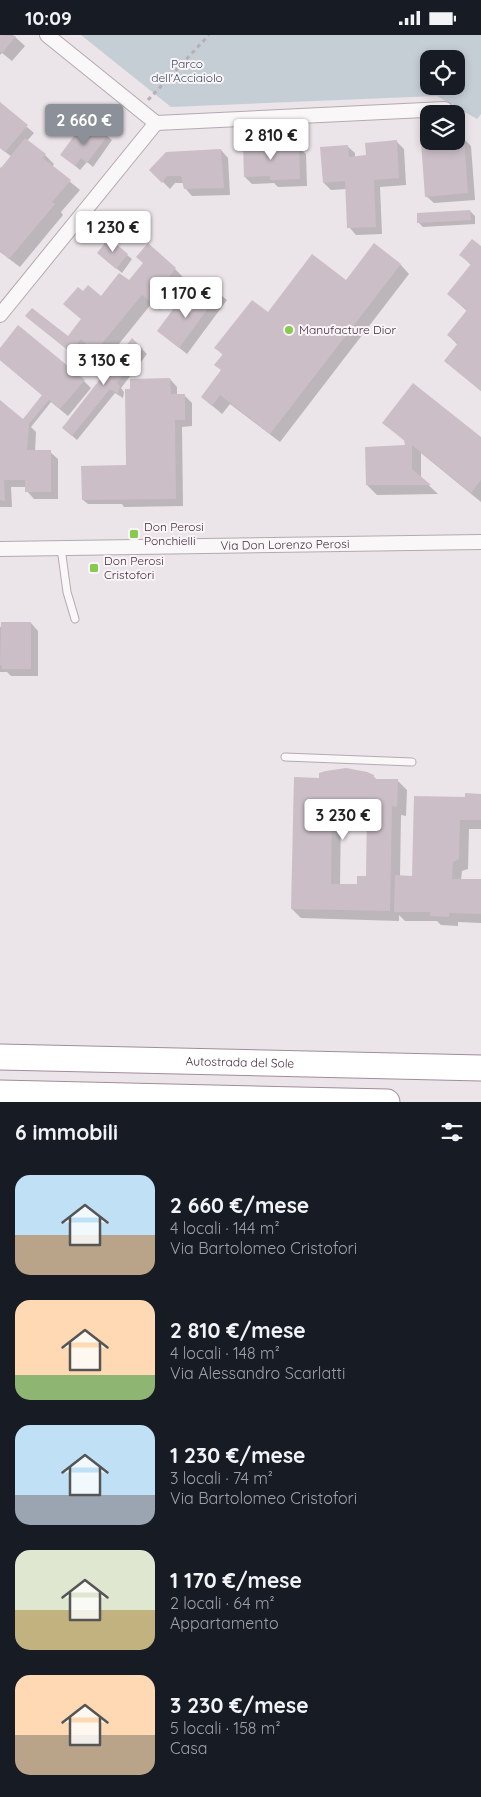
<!DOCTYPE html>
<html lang="it">
<meta charset="utf-8">
<style>
body{margin:0;font-family:Quicksand,sans-serif;background:#242831;color:#f1f3f6;height:100vh;display:flex;flex-direction:column;font-size:19px;white-space:nowrap}
*{box-sizing:border-box;margin:0}
p{font-size:16px;color:#9ea1a6}
.icon{flex:none;width:28px;height:28px;fill:none;stroke:currentColor;stroke-width:2;stroke-linecap:round;stroke-linejoin:round}
.map{position:relative;height:1067px;overflow:hidden}
.drawer{display:flex;flex-direction:column;background:#171b24;flex:1}
.drawer>*{flex:none}
.buttons{position:absolute;left:420px;top:15px;display:grid;gap:10px}
.buttons a{display:grid;place-items:center;width:45px;height:45px;border-radius:10px;background:#171b24;box-shadow:0 2px 8px #0003;font-size:25px}
.price{position:absolute;translate:-50% -42px;padding:0 11px;border-radius:5px;background:#fff;color:#222;font-size:16px;line-height:32px;filter:drop-shadow(0 1px 2px #0008)}
.price::after{content:'';position:absolute;left:50%;top:30px;width:15px;height:11px;margin-left:-8px;background:inherit;clip-path:polygon(0 0,100% 0,50% 100%)}
.price.active{background:#8c9099;color:#fff}
ul{padding:0;list-style:none}
li{display:flex;align-items:center;gap:15px;height:125px;padding:0 15px}
li span{display:grid;place-items:center;flex:none;width:140px;height:100px;border-radius:15px;color:#555}
li>.icon{margin-inline-start:auto}
span .icon{width:60px;height:60px;fill:#fffc;stroke-width:1}
li b{font-size:21px}
h2{display:flex;justify-content:space-between;align-items:center;height:60px;padding:0 15px;font-size:21px}
.status{display:flex;justify-content:space-between;align-items:center;height:35px;padding:0 25px;background:#171b24;direction:ltr}
.status svg{height:14px;fill:currentColor}
.map>svg:first-child{display:block}
.green{fill:#c6ced5;fill-rule:evenodd}
.shadow{fill:#0003;fill-rule:evenodd}
.building{fill:#cbbec7;fill-rule:evenodd}
.lines{fill:none;stroke-linecap:round;stroke-linejoin:round}
.lane-casing{stroke:#b5a9b1;stroke-width:9}
.street-casing{stroke:#b5a9b1;stroke-width:16}
.highway-casing{stroke:#a28c9b;stroke-width:27}
.path{stroke:#b8aeb5;stroke-width:3;stroke-dasharray:4 4;stroke-linecap:butt}
.lane{stroke:#faf7f9;stroke-width:7}
.street{stroke:#faf7f9;stroke-width:14}
.highway{stroke:#fff;stroke-width:25}
.poi-dot{fill:#86ca4f;stroke:#f9f4f7;stroke-width:2}
.labels{text-anchor:middle;stroke-width:4;stroke-linejoin:round;paint-order:stroke}
.park-label{font-size:12px;fill:#3a4c5f;stroke:#f9f4f7}
.poi-label{font-size:12px;fill:#432c3b;stroke:#f9f4f7;text-anchor:start}
.street-label{font-size:12px;fill:#432c3b;stroke:#f9f4f7}
</style>
<div class="status"><b>10:09</b><svg viewBox="0 0 49 12"><path d="M0 12V9h3v3zM5 12V6h3v6zM10 12V3h3v9zM15 12V0h3v12zM26 1h20v11H26zM47 4h2v5h-2z"/></svg></div>
<div class="map">
<svg width="481" height="1067" viewBox="0 0 481 1067">
<rect width="100%" height="100%" fill="#ebe4e9"/>
<path class="green" d="M81,0H481V79L477,84L437,61L171,72ZM429,24H456V51H429Z"/>
<path class="shadow" d="M0,0H13L25,11L12,26L2,18L0,20Z
M0,69L34,98L27,106L45,120L54,129L52,132L80,155L61,177L63,180L20,232L0,217V134L12,122L0,113Z
M107,101L112,105L93,132L87,127L80,135L67,124L86,106Z
M464,104L471,111L475,165L434,168L426,161L456,106Z
M397,107L404,114L406,150L380,152L382,199L356,200L349,192L347,154L331,155L324,148L347,111L355,118V122H367Z
M271,108L275,112H298L306,119L307,151L278,152L274,148L252,149L245,142Z
M221,115L228,123L230,160L192,161L185,153L184,148H175L170,154L151,135Z
M470,176L475,181V189L423,192L418,187Z
M481,213V356L445,326L458,310L448,300L467,276L448,259L471,230L461,220Z
M127,220L132,224L122,238L103,222Z
M400,229L409,239L280,407L230,369L222,379L202,362L222,336L223,320L216,313L268,278L346,246Z
M175,234L184,243L160,275L152,268L106,325L86,309L76,321L32,286L68,303L83,285V258L101,263L129,246Z
M211,252L227,265L187,319L158,296L190,280Z
M133,305L147,319L121,353L124,357L123,363L115,358L77,405L69,398Z
M0,315L84,346L91,353L68,381L51,367L31,392L36,397L35,417H50L58,424V464H34L27,456V452H11L12,472H0V366L27,389L43,361L0,325Z
M170,344L177,352V360H184L192,368V391L182,392L183,471L124,472L122,469H88L83,465L127,431Z
M383,387L481,404V467L421,418V443L438,459L377,460L367,450L407,412L406,407Z
M31,588L38,596V641H11L7,637H0V592Z
M373,741L377,745H397L407,755L406,781L401,780L400,841L413,842L466,764L481,760V794H469L468,834L462,836L461,845L481,846V888L458,887V891L441,890L437,886H405L399,880V886L301,883L292,874L320,744ZM341,779H347L356,788L364,780L368,783L367,842L358,851H340Z"/>
<path class="building" d="M0,0L16,1L2,18L0,16Z
M0,67L28,90L5,117L0,113Z
M96,90L108,100L87,128L81,123L75,131L60,120L77,97L86,104Z
M464,102L468,158L425,162L421,106H456V103Z
M25,103L46,119L43,123L71,145L52,167L55,169L9,224L0,216V132L1,133Z
M397,105L399,143L374,145L376,192L347,193L345,146L323,148L320,112L348,110L349,122L366,120L365,108Z
M272,107V111L299,110L300,144L270,145V141L244,142L243,108Z
M221,114L224,153L184,154L181,141H167L162,148L149,135L166,117Z
M470,175L471,185L417,188V178Z
M109,203L128,219L116,234L97,218Z
M472,204L481,211V356L444,326L458,308L447,300L467,275L447,259L471,229L459,220Z
M148,208L176,233L150,266L142,260L95,317L81,304L70,317L25,281L32,273L68,301L81,284L63,269L78,252L83,256L88,250L101,261L119,238L129,245L143,228L136,222Z
M374,208L401,229L270,399L220,360L212,371L201,362L221,335L214,330L223,319L214,313L252,265L268,277L312,219L346,245Z
M211,250L220,257L179,313L157,296L177,269L190,278Z
M18,290L85,345L60,374L49,365L29,389L27,415H51V457H25V445H4L5,466L0,465V365L23,384L42,360L0,325V313Z
M132,303L143,314L117,348L120,351L118,359L110,354L72,401L62,393Z
M170,343L171,359H185V385H175L176,464L82,465L81,431L126,430L125,354H130V344Z
M413,348L481,402V445L471,458L412,410V434L431,450H366L365,412L405,410L404,405L382,388Z
M1,587H31V634H2V630H0Z
M346,733L367,737L374,740V744H398L397,772L392,771L390,876L291,874L294,742L319,743V738L326,736ZM332,770H336L345,779L356,770H358V775L367,776L366,841H357V849H331Z
M465,758L481,759V785H460L459,824L453,827L452,844H481V879L449,878V882L430,881V877H394L395,840L412,841L414,761L465,762Z"/>
<g class="lines">
<g class="lane-casing">
<path id="lane" d="M61,513L67,557L75,584
M285,722L412,727"/>
</g>
<g class="street-casing">
<g id="street">
<path d="M47,0L156,88L445,74"/>
<path d="M0,280L156,88"/>
<path id="s1" d="M0,514L481,507"/>
</g>
</g>
<g class="highway-casing">
<g id="highway">
<path id="s2" d="M0,1022L481,1033"/>
<path d="M0,1058L387,1067"/>
</g>
</g>
<path class="path" d="M148,65L209,0"/>
<use href="#lane" class="lane"/>
<use href="#street" class="street"/>
<use href="#highway" class="highway"/>
</g>
<g class="poi-dot">
<circle cx="289" cy="295" r="5"/>
<rect x="129" y="494" width="10" height="10" rx="2.5"/>
<rect x="89" y="528" width="10" height="10" rx="2.5"/>
</g>
<g class="labels">
<g class="park-label">
<text x="187" y="33">Parco<tspan x="187" dy="14">dell'Acciaiolo</tspan></text>
</g>
<g class="poi-label">
<text x="299" y="299">Manufacture Dior</text>
<text x="144" y="496">Don Perosi<tspan x="144" dy="14">Ponchielli</tspan></text>
<text x="104" y="530">Don Perosi<tspan x="104" dy="14">Cristofori</tspan></text>
</g>
<g class="street-label">
<text dy="4" stroke="none"><textPath href="#s1" startOffset="285">Via Don Lorenzo Perosi</textPath></text>
<text dy="4" stroke="none"><textPath href="#s2" startOffset="240">Autostrada del Sole</textPath></text>
</g>
</g>
</svg>
<div class="buttons">
<a><svg class="icon" aria-label="locate" viewBox="0 0 24 24"><circle cx="12" cy="12" r="6"/><path d="M12 2v4M12 18v4M2 12h4M18 12h4"/></svg></a>
<a><svg class="icon" aria-label="layers" viewBox="0 0 24 24"><path d="M12 4l9 5-9 5-9-5zM3 14l9 5 9-5"/></svg></a>
</div>
<b class="price active" style="left:84px;top:111px">2 660 €</b>
<b class="price" style="left:271px;top:126px">2 810 €</b>
<b class="price" style="left:113px;top:218px">1 230 €</b>
<b class="price" style="left:186px;top:284px">1 170 €</b>
<b class="price" style="left:104px;top:351px">3 130 €</b>
<b class="price" style="left:343px;top:806px">3 230 €</b>
</div>
<section class="drawer">
<h2>6 immobili<svg class="icon" aria-label="filters" viewBox="0 0 24 24"><path d="M4 7h16M4 17h16"/><circle cx="9" cy="7" r="2"/><circle cx="15" cy="17" r="2"/></svg></h2>
<ul>
<li><span style="background:linear-gradient(#bfe0f5 60%,#b9a48a 0)"><svg class="icon" aria-label="home" viewBox="0 0 24 24"><path d="M3 11l9-7 9 7M6 9v11h12V9"/></svg></span><div><b>2 660 €/mese</b><p>4 locali · 144 m²</p><p>Via Bartolomeo Cristofori</p></div></li>
<li><span style="background:linear-gradient(#ffd9b3 75%,#8fb573 0)"><svg class="icon" aria-label="home" viewBox="0 0 24 24"><path d="M3 11l9-7 9 7M6 9v11h12V9"/></svg></span><div><b>2 810 €/mese</b><p>4 locali · 148 m²</p><p>Via Alessandro Scarlatti</p></div></li>
<li><span style="background:linear-gradient(#bfe0f5 70%,#9aa5b1 0)"><svg class="icon" aria-label="home" viewBox="0 0 24 24"><path d="M3 11l9-7 9 7M6 9v11h12V9"/></svg></span><div><b>1 230 €/mese</b><p>3 locali · 74 m²</p><p>Via Bartolomeo Cristofori</p></div></li>
<li><span style="background:linear-gradient(#dfe7d0 60%,#c2b280 0)"><svg class="icon" aria-label="home" viewBox="0 0 24 24"><path d="M3 11l9-7 9 7M6 9v11h12V9"/></svg></span><div><b>1 170 €/mese</b><p>2 locali · 64 m²</p><p>Appartamento</p></div></li>
<li><span style="background:linear-gradient(#ffd9b3 60%,#b9a48a 0)"><svg class="icon" aria-label="home" viewBox="0 0 24 24"><path d="M3 11l9-7 9 7M6 9v11h12V9"/></svg></span><div><b>3 230 €/mese</b><p>5 locali · 158 m²</p><p>Casa</p></div></li>
</ul>
</section>
